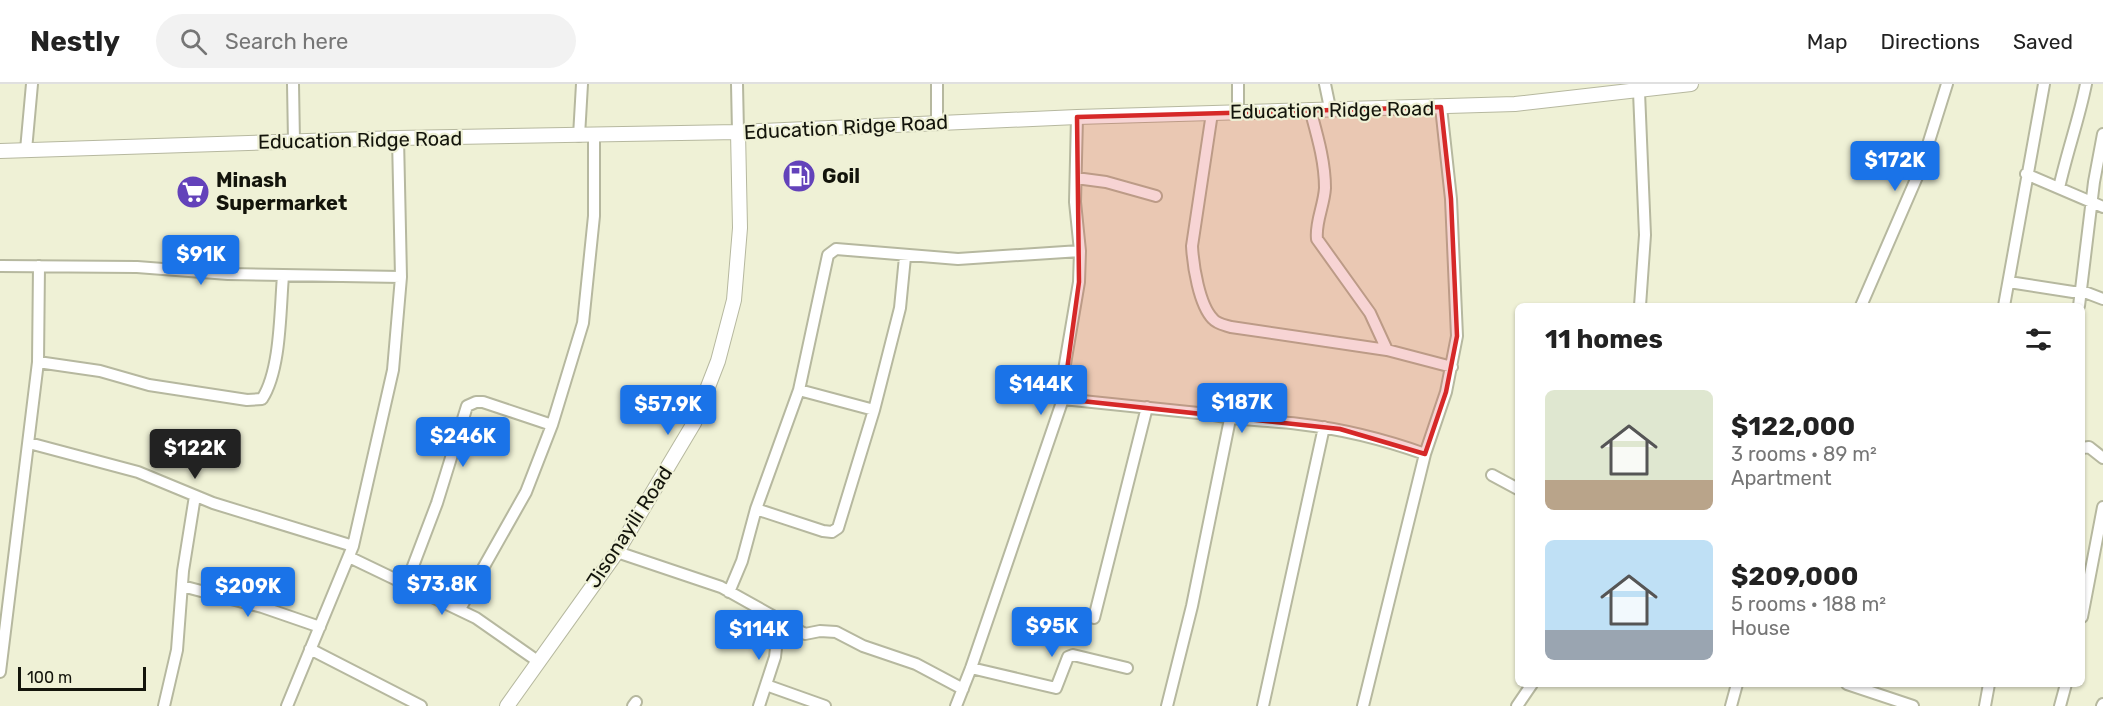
<!DOCTYPE html>
<meta charset="utf-8">
<style>
body{margin:0;font-family:Rubik,sans-serif;background:#f2f2f2;color:#222;height:100vh;display:flex;flex-direction:column;font-size:22px;white-space:nowrap}
*{box-sizing:border-box;margin:0}
p{font-size:20px;color:#767676}
.icon{flex:none;width:33px;height:33px;fill:none;stroke:currentColor;stroke-width:2;stroke-linecap:round;stroke-linejoin:round}
.map{position:relative;flex:1;overflow:hidden}
.details{position:absolute;left:1515px;top:219px;width:570px;height:384px;display:flex;flex-direction:column;background:#fff;border-radius:9px;box-shadow:0 2px 4px #0004}
.details>*{flex:none}
.scale{position:absolute;left:18px;bottom:15px;width:128px;box-sizing:border-box;padding-left:6px;border:3px solid #13140b;border-top:0;font-size:16px;line-height:21px;white-space:nowrap;color:#13140b;-webkit-text-stroke:4px #eff1d6;paint-order:stroke}
.price{position:absolute;translate:-50% -51px;padding:0 14px;border-radius:6px;background:#1a73e8;color:#fff;font-size:20px;line-height:39px;filter:drop-shadow(0 2px 3px #0008)}
.price::after{content:'';position:absolute;left:50%;top:36px;width:18px;height:14px;margin-left:-9px;background:inherit;clip-path:polygon(0 0,100% 0,50% 100%)}
.price.active{background:#222;color:#fff}
ul{padding:0;list-style:none}
li{display:flex;align-items:center;gap:18px;height:150px;padding:0 30px}
li span{display:grid;place-items:center;flex:none;width:168px;height:120px;border-radius:9px;color:#555}
li>.icon{margin-inline-start:auto}
span .icon{width:72px;height:72px;fill:#fffc;stroke-width:1}
li b{font-size:26px}
h2{display:flex;justify-content:space-between;align-items:center;height:72px;padding:0 30px;font-size:26px}
header{display:flex;align-items:center;gap:36px;box-sizing:border-box;height:84px;padding:0 30px;background:#fff;border-bottom:2px solid #e0e0e0}
header strong{font-size:28px}
nav{display:flex;gap:33px;margin-inline-start:auto;font-size:21px}
.search{width:420px;height:54px;background:#f2f2f2;display:flex;align-items:center;gap:15px;box-sizing:border-box;padding:0 21px;border-radius:33px;color:#767676;font-size:22px}
.map>svg:first-child{display:block}
.lines{fill:none;stroke-linecap:round;stroke-linejoin:round}
.street-casing{stroke:#b6b89f;stroke-width:14}
.secondary-casing{stroke:#b6b89f;stroke-width:16}
.street{stroke:#fff;stroke-width:10}
.secondary{stroke:#fff;stroke-width:14}
.marked{fill:#d62828;fill-opacity:0.2;stroke:#d62828;stroke-width:4.5;stroke-linejoin:round}
.labels{text-anchor:middle;stroke-width:4.5;stroke-linejoin:round;paint-order:stroke}
.street-label{font-size:20px;fill:#13140b;stroke:#eff1d6}
.poi-label{font-size:20px;font-weight:bold;fill:#13140b;stroke:#eff1d6;text-anchor:start}
</style>
<header>
<strong>Nestly</strong>
<div class="search"><svg class="icon" aria-label="search" viewBox="0 0 24 24"><circle cx="10" cy="10" r="6"/><path d="M15 15l6 6"/></svg>Search here</div>
<nav><a>Map</a><a>Directions</a><a>Saved</a></nav>
</header>
<div class="map">
<svg width="2103" height="622" viewBox="0 0 2103 622">
<rect width="100%" height="100%" fill="#eff1d6"/>
<g class="lines">
<g class="street-casing">
<path id="street" d="M293,0L294,57
M737,0L738,48
M937,0V39
M1325,0L1330,24
M1639,8L1645,151L1640,222
M1310,25C1317,51 1325,77 1325,104C1324,122 1315,138 1317,155L1370,229L1387,266
M1238,28V0
M1212,29L1192,162C1193,181 1199,221 1213,235C1217,240 1225,241 1231,243L1387,266L1452,283
M579,52L582,0
M26,66L32,0
M2026,90L2103,123
M1076,94L1106,98L1156,112
M2059,104C2067,68 2079,35 2086,0
M0,182L137,183L228,190L401,193
M2009,198L2073,208L2082,207L2103,215
M1861,222L1920,86L1947,0
M2004,222L2044,0
M2079,222L2094,98L2103,50
M38,278L100,287L149,301L247,316L262,315C281,286 280,226 283,192
M799,306L874,326
M1063,315L1208,330C1238,337 1269,336 1299,340C1343,345 1383,355 1425,370
M29,359L138,388L213,419L353,462
M2082,364L2089,363L2103,374
M1492,391L1518,405
M756,425L823,447L832,448L838,444L874,326L900,224L905,173
M617,468L721,503L805,550L820,547L836,548L863,562L916,580L963,605
M349,473L476,534L539,578
M407,498L437,419L467,322L476,318H483L552,341
M182,502L262,523L320,543
M729,508L742,477L756,425L799,306L828,171L836,165L958,175L1080,167
M460,525L526,408L552,341L583,239L594,132V51
M2082,533L2103,423
M1094,534L1147,323
M310,565L421,622
M971,584L1056,604L1068,573L1073,571L1127,584
M0,588L38,278L39,182
M1847,600L1913,622
M766,601L825,622
M164,622L177,566L183,487L195,412
M287,622L353,462L393,286L401,193L398,54
M633,622L636,618
M759,622L775,573L779,537
M956,622L971,584L1063,315L1064,286L1079,198L1080,167L1075,118L1077,33
M1167,622L1192,522L1230,335
M1263,622L1324,343
M1363,622L1425,370L1446,308L1457,252L1451,115L1441,23
M1517,622L1532,600
M1731,622L1737,600
M1985,622L1989,600
M2060,622L2066,600
M2102,622L2103,620"/>
</g>
<g class="secondary-casing">
<path id="secondary" d="M0,67L398,54L738,48L1077,33L1515,20L1691,0
M507,622L617,468L694,339L718,277L734,216L740,144L738,48"/>
</g>
<use href="#street" class="street"/>
<use href="#secondary" class="secondary"/>
</g>
<path class="marked" d="M1441,23L1451,115L1457,252L1446,308L1425,370L1340,345L1063,315L1079,198L1077,33Z"/>
<defs>
<g id="fuel-disc" transform="scale(1.725)"><circle r="9.5" fill="#6342ba" stroke="#eff1d6"/><path d="M-5.5-6h7V0h2V4h1.3V-2.5L3-4.5l.8-.8L6-3V5H2.5V1h-1V6h-7ZM-4.2-4.7v3.2H.2V-4.7Z" fill="#fff"/></g>
<g id="supermarket-disc" transform="scale(1.725)"><circle r="9.5" fill="#6342ba" stroke="#eff1d6"/><path d="M-6-5.5h2.5l.6 2H6L4.5 2H-2.5L-4.4-4H-6ZM-1.5 3.2a1.3 1.3 0 1 0 .1 0ZM3 3.2a1.3 1.3 0 1 0 .1 0Z" fill="#fff"/></g>
</defs>
<g fill-rule="evenodd">
<use href="#fuel-disc" x="799" y="92"/>
<use href="#supermarket-disc" x="193" y="108"/>
</g>
<g class="labels">
<g class="street-label">
<text transform="translate(1332 26) rotate(-1)" y="7">Education Ridge Road</text>
<text transform="translate(846 43) rotate(-3)" y="7">Education Ridge Road</text>
<text transform="translate(360 56) rotate(-1)" y="7">Education Ridge Road</text>
<text transform="translate(629 443) rotate(-57)" y="7">Jisonayili Road</text>
</g>
<g class="poi-label">
<text x="822" y="99">Goil</text>
<text x="216" y="103">Minash<tspan x="216" dy="23">Supermarket</tspan></text>
</g>
</g>
</svg>
<div class="scale">100 m</div>
<b class="price" style="left:1895px;top:108px">$172K</b>
<b class="price" style="left:201px;top:202px">$91K</b>
<b class="price" style="left:1041px;top:332px">$144K</b>
<b class="price" style="left:1242px;top:350px">$187K</b>
<b class="price" style="left:668px;top:352px">$57.9K</b>
<b class="price" style="left:463px;top:384px">$246K</b>
<b class="price active" style="left:195px;top:396px">$122K</b>
<b class="price" style="left:442px;top:532px">$73.8K</b>
<b class="price" style="left:248px;top:534px">$209K</b>
<b class="price" style="left:1052px;top:574px">$95K</b>
<b class="price" style="left:759px;top:577px">$114K</b>
<section class="details">
<h2>11 homes<svg class="icon" aria-label="filters" viewBox="0 0 24 24"><path d="M4 7h16M4 17h16"/><circle cx="9" cy="7" r="2"/><circle cx="15" cy="17" r="2"/></svg></h2>
<ul>
<li><span style="background:linear-gradient(#dfe7d0 75%,#b9a48a 0)"><svg class="icon" aria-label="home" viewBox="0 0 24 24"><path d="M3 11l9-7 9 7M6 9v11h12V9"/></svg></span><div><b>$122,000</b><p>3 rooms · 89 m²</p><p>Apartment</p></div></li>
<li><span style="background:linear-gradient(#bfe0f5 75%,#9aa5b1 0)"><svg class="icon" aria-label="home" viewBox="0 0 24 24"><path d="M3 11l9-7 9 7M6 9v11h12V9"/></svg></span><div><b>$209,000</b><p>5 rooms · 188 m²</p><p>House</p></div></li>
</ul>
</section>
</div>
